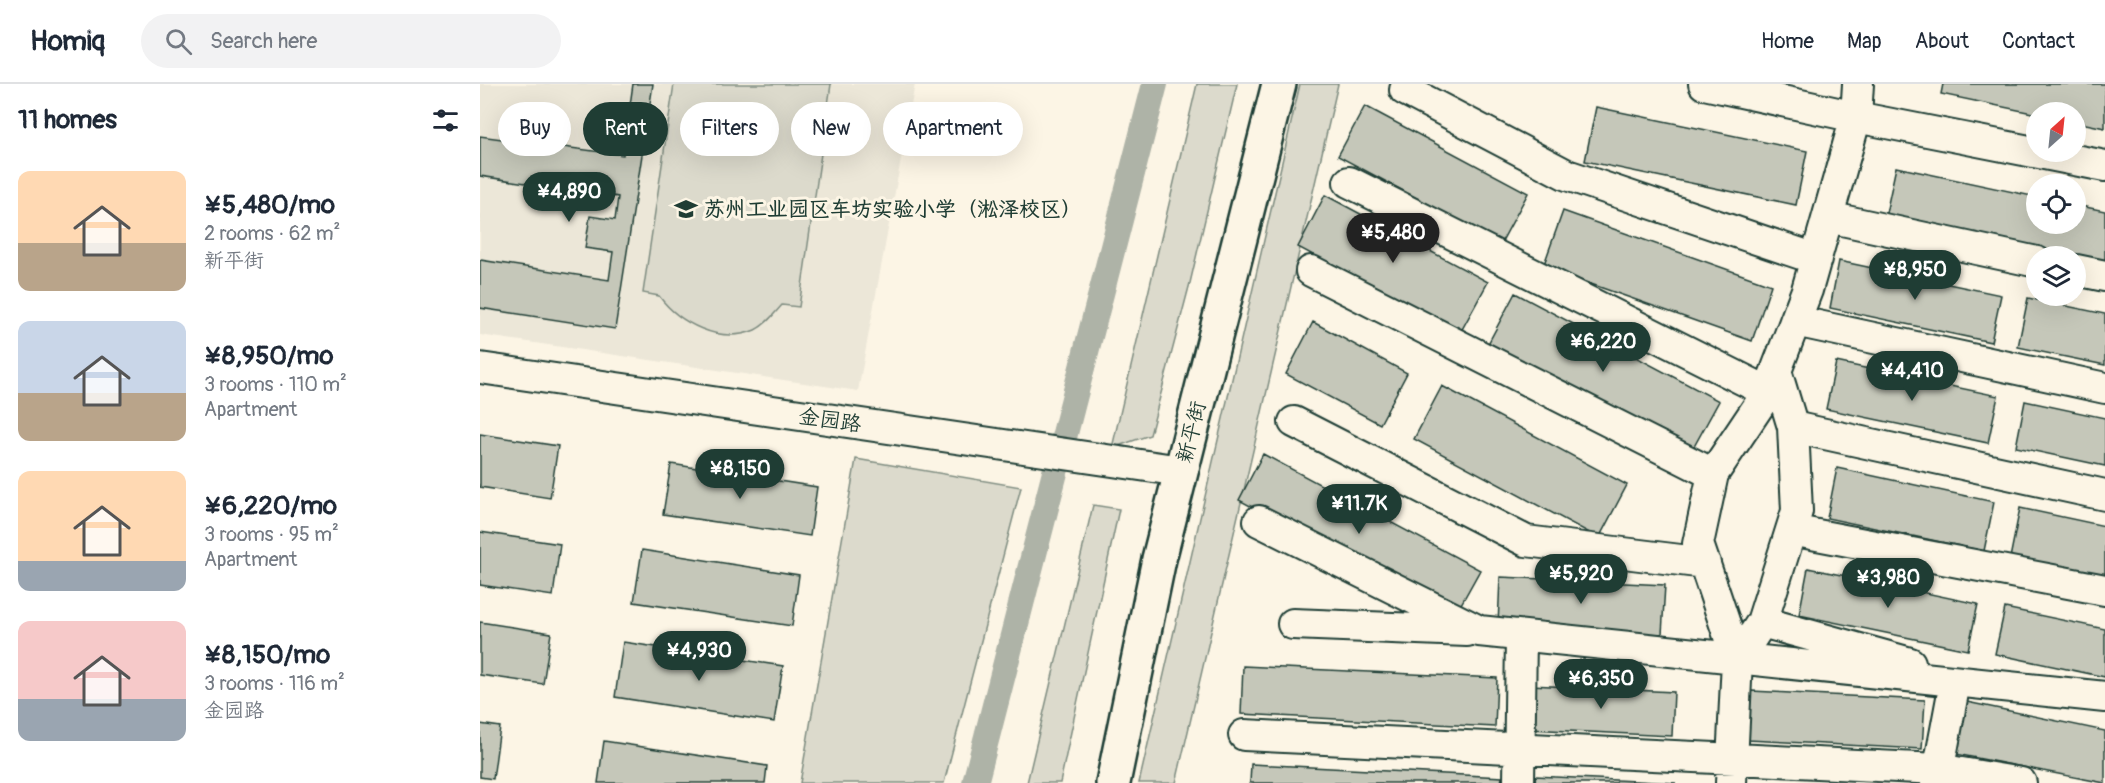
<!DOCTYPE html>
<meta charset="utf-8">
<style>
body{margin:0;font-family:Pangolin,"LXGW WenKai TC",sans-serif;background:#f2f2f3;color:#1f2937;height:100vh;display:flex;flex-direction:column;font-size:22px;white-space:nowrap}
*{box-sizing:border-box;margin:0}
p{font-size:20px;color:#747a83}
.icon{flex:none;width:33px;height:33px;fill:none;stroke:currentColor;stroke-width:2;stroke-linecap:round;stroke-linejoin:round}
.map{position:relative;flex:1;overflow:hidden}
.drawer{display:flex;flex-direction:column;background:#fff;width:480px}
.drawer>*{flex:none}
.banner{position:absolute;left:18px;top:18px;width:570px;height:54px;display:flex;gap:12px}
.needle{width:39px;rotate:27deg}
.buttons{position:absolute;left:1546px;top:18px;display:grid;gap:12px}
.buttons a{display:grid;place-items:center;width:60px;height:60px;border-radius:50%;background:#fff;box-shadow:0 6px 24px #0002;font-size:30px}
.price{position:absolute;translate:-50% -51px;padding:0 14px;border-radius:21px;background:#1f3d34;color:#fff;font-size:20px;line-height:39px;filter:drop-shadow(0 2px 3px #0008)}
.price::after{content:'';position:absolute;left:50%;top:36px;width:18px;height:14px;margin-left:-9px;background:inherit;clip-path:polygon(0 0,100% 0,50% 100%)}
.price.current{background:#222;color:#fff}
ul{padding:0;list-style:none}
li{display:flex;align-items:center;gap:18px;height:150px;padding:0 18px}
li span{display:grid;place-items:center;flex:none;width:168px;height:120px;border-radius:12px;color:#555}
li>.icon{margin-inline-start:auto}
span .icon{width:72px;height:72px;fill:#fffc;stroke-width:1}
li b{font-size:26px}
h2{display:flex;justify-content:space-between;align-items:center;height:72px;padding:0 18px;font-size:26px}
.pill{padding:0 21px;border-radius:27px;background:#fff;box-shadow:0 6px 24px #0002;font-size:21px;line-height:54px}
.pill.current{background:#1f3d34;color:#fff}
header{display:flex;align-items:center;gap:36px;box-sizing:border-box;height:84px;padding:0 30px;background:#fff;border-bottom:2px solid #e0e1e3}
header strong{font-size:28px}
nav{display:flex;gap:33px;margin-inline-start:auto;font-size:21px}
.search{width:420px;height:54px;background:#f2f2f3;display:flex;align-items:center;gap:15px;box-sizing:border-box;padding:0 21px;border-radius:33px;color:#747a83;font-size:22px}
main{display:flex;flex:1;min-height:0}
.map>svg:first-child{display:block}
.built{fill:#ece7d8}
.green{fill:#dcdacc;stroke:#7e8c80;stroke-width:1.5}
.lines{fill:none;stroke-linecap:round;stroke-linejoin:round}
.canal{stroke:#aeb3a7;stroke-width:26}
.building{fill:#c5c7b9;stroke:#1f3d34;stroke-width:1.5}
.minor-casing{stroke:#1f3d34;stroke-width:34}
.major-casing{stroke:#1f3d34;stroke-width:38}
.minor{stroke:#fcf5e5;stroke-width:30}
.major{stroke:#fcf5e5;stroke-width:33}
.labels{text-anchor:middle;stroke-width:6;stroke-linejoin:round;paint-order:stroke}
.poi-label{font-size:21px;font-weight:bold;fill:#1f3d34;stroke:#fcf5e5;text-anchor:start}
.street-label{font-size:21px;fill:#1f3d34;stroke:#fcf5e5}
</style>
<header>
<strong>Homiq</strong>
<div class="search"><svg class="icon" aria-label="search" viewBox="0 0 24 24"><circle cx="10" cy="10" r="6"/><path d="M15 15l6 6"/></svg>Search here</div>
<nav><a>Home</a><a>Map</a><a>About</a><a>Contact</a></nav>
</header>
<main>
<section class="drawer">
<h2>11 homes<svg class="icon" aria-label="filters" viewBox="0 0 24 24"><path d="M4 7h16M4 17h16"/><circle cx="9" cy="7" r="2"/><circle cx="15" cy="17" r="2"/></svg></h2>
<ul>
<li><span style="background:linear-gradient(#ffd9b3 60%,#b9a48a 0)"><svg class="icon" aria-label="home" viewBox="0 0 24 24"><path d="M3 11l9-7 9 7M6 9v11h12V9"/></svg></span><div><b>¥5,480/mo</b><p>2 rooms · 62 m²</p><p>新平街</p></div></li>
<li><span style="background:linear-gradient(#c9d6e8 60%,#b9a48a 0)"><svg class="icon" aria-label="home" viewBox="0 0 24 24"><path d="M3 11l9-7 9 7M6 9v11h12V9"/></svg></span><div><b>¥8,950/mo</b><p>3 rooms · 110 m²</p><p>Apartment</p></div></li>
<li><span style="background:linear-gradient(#ffd9b3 75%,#9aa5b1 0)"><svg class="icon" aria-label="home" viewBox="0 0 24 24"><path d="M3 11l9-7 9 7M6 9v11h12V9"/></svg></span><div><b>¥6,220/mo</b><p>3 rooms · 95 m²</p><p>Apartment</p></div></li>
<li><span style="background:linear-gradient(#f6c9c9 65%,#9aa5b1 0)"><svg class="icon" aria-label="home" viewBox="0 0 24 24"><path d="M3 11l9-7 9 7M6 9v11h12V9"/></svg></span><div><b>¥8,150/mo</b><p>3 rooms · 116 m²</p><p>金园路</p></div></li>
</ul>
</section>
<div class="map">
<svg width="1625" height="699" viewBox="0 0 1625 699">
<rect width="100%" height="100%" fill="#fcf5e5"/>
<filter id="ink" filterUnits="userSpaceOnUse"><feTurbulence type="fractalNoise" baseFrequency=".0167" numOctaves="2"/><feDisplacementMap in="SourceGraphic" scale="12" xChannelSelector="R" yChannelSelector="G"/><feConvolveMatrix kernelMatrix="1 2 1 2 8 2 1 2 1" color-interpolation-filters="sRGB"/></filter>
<g filter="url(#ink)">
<path class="built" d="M0,0H435L378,307L0,251Z"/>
<path class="green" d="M194,0H351L319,223L302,221C294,230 286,241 275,246C240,261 199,239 179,212L163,209Z
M717,0H757L710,199L670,351L632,364Z
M820,0H858L696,699H659Z
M376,375L541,403L464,699H320Z
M613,421L639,425L580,699H547Z"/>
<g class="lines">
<path class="canal" d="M495,699L675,0"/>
</g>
<path class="building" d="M153,0H173L135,245L0,224V176L129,196L133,168L105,164L110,132L135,136L138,113L0,92V52L143,71Z
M1463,0H1625V44L1596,38V28L1557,30L1461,10Z
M885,22L1048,109L1021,159L858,72Z
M1116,23L1327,67L1316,121L1105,77Z
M1416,83L1557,113V140H1596V121L1625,127V180L1405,134Z
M845,111L1008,198L980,249L818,163Z
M1083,127L1291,201L1272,257L1063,183Z
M1359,177L1521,211L1511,258L1350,224Z
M1035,209L1239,317L1211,368L1008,260Z
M1548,214L1625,230V281L1538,263Z
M833,238L927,289L900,340L806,290Z
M1356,278L1518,312L1508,359L1346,325Z
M962,302L1147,401L1119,454L934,355Z
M1545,317L1625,334V382L1536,363Z
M0,350L78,362L70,414L0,403Z
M783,370L1000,486L975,531L759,416Z
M191,380L337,403L330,452L183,430Z
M1357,384L1514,418L1504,467L1347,434Z
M1540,424L1625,442V494L1530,474Z
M0,448L80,460L73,512L0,501Z
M162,466L319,491L312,542L154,518Z
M1328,484L1498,520L1488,566L1319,531Z
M1020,493L1185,501L1182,550L1018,542Z
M1525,524L1625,545V593L1515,570Z
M0,538L71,549L63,600L0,591Z
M143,558L303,582L294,638L135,613Z
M763,582L1017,594L1015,643L761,630Z
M1050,601L1194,608L1192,652L1048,645Z
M1271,607L1445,616L1442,665L1268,656Z
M1482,617L1625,647V699L1471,669Z
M0,640L20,643L13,695L0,693Z
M124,657L287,682L285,699H118Z
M771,680L1022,693L1021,699H770Z
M1055,692L1196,699H1055Z"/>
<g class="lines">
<g class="minor-casing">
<path id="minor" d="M1224,0L1376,33L1625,82
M925,6L1087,91L1336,175
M869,98L1288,308
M1348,133L1557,178
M1596,186L1625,192
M831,187L1233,390
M1315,237L1625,304
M0,284L701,387
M814,338L1046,457L1225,479
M1313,343L1625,411
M779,437L999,547L1625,613
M1311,446L1625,506
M1282,538L1430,579
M813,540L987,547
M1257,576L1282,538L1317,427L1313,343L1296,287
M764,651L1458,685L1541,699
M1039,699L1041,552
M1251,699L1257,576L1218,460L1233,390L1288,308L1327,206L1376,33L1378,0
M1456,699L1475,598"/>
</g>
<g class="major-casing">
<path id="major" d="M633,699L679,475L799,0"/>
</g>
<use href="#minor" class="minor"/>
<use href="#major" class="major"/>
</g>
</g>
<defs>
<g id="school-bare" transform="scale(1.8)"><path d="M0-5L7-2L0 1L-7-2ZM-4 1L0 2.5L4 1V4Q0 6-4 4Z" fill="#1f3d34" stroke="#fcf5e5" stroke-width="2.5" paint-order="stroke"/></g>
</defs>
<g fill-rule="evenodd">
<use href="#school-bare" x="206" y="125"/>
</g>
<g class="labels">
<g class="poi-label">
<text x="224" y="132">苏州工业园区车坊实验小学（淞泽校区）</text>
</g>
<g class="street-label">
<text transform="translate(350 336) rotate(8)" y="7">金园路</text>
<text transform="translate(711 348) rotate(-76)" y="7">新平街</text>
</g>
</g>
</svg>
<div class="buttons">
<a><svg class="needle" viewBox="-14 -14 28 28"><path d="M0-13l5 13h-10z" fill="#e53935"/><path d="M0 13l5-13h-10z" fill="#747a83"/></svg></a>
<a><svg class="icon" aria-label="locate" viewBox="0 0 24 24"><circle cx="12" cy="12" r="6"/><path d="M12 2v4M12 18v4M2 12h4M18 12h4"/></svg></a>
<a><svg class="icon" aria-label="layers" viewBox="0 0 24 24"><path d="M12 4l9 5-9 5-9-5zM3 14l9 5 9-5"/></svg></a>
</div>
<b class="price" style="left:89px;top:139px">¥4,890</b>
<b class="price current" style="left:913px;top:180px">¥5,480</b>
<b class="price" style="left:1435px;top:217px">¥8,950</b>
<b class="price" style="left:1123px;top:289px">¥6,220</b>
<b class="price" style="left:1432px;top:318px">¥4,410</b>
<b class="price" style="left:260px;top:416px">¥8,150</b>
<b class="price" style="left:879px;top:451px">¥11.7K</b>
<b class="price" style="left:1101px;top:521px">¥5,920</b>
<b class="price" style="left:1408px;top:525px">¥3,980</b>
<b class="price" style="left:219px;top:598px">¥4,930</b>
<b class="price" style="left:1121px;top:626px">¥6,350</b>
<div class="banner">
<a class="pill">Buy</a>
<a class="pill current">Rent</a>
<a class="pill">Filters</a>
<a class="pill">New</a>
<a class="pill">Apartment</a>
</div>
</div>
</main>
